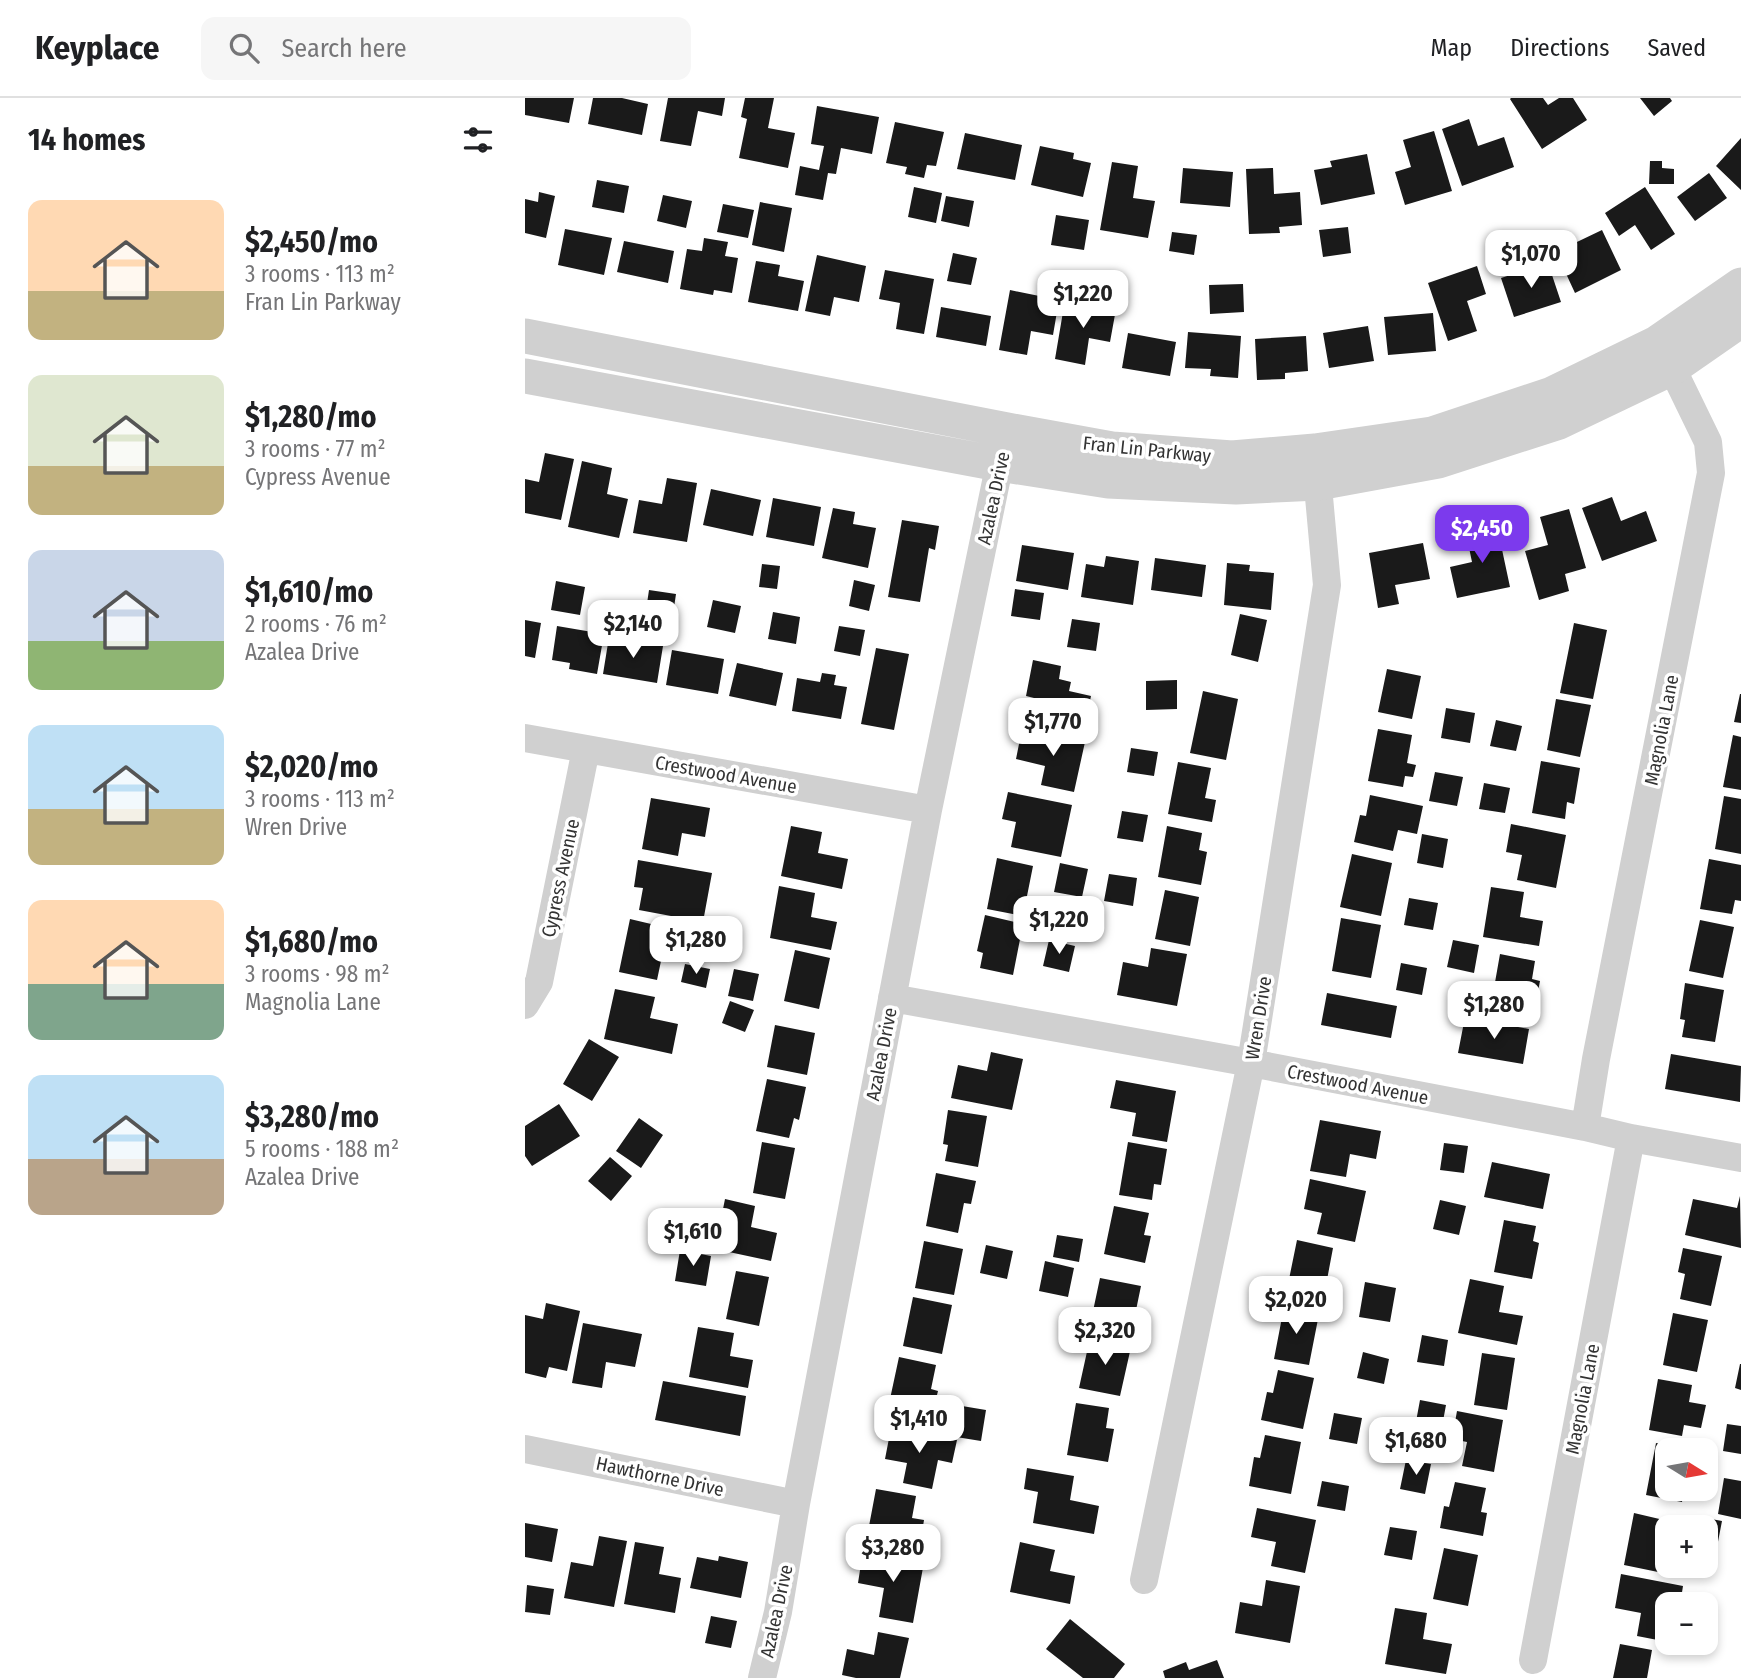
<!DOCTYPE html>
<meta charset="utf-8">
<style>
body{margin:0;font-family:"Fira Sans Condensed",sans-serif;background:#f6f6f6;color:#202124;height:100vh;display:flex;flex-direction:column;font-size:26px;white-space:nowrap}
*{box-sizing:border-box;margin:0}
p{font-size:23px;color:#757577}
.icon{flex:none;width:38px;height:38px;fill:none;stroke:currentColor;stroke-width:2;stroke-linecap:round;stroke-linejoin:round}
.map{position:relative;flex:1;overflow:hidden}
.panel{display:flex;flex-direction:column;background:#fff;width:525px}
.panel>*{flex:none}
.needle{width:46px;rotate:101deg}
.fabs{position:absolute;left:1130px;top:1340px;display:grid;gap:14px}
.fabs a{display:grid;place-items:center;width:63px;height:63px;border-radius:14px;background:#fff;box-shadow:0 4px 10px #0003;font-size:35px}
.price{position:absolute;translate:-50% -60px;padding:0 16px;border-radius:14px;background:#fff;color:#222;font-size:23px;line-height:46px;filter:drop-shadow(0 2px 4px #0008)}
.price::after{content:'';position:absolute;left:50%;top:42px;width:21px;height:16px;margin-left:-10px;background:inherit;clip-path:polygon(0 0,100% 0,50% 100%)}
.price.active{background:#7c3aed;color:#fff}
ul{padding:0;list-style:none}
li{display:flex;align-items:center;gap:21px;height:175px;padding:0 28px}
li span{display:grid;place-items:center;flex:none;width:196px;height:140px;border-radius:14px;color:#555}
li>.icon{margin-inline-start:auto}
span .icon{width:84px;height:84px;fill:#fffc;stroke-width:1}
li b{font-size:30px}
h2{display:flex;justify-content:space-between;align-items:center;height:84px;padding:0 28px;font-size:30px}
header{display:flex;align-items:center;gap:42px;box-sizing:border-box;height:98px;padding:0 35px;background:#fff;border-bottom:2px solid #e0e0e0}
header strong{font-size:33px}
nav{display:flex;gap:38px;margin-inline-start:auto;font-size:24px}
.search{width:490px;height:63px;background:#f6f6f6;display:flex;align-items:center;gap:18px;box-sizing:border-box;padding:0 24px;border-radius:14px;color:#757577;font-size:26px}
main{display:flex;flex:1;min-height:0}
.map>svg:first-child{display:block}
.building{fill:#1a1a1a}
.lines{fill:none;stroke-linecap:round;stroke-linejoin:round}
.minor{stroke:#d0d0d0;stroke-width:28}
.tertiary{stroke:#d0d0d0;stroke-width:35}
.labels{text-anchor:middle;stroke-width:7;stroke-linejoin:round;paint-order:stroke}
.street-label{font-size:19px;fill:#333;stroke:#fff}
</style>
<header>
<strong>Keyplace</strong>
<div class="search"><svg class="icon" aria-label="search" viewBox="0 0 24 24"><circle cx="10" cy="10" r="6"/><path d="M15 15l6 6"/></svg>Search here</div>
<nav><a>Map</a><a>Directions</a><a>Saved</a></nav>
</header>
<main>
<section class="panel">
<h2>14 homes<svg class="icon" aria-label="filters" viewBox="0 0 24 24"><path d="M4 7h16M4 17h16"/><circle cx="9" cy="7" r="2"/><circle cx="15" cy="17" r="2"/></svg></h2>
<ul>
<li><span style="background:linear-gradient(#ffd9b3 65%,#c2b280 0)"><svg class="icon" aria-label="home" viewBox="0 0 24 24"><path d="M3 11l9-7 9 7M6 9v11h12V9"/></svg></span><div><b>$2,450/mo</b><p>3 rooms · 113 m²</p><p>Fran Lin Parkway</p></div></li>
<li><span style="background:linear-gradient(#dfe7d0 65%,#c2b280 0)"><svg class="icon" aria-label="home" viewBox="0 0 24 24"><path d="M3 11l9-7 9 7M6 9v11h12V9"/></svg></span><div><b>$1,280/mo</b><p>3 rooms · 77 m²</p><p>Cypress Avenue</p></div></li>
<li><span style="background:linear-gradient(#c9d6e8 65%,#8fb573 0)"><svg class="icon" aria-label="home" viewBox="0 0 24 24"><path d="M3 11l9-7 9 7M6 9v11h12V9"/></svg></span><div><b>$1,610/mo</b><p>2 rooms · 76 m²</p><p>Azalea Drive</p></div></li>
<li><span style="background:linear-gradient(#bfe0f5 60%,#c2b280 0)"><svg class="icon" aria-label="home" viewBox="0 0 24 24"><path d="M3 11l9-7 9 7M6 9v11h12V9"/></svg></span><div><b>$2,020/mo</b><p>3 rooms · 113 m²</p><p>Wren Drive</p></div></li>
<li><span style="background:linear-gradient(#ffd9b3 60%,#7fa58c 0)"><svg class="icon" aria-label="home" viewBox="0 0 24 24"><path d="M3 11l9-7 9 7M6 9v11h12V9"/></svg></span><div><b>$1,680/mo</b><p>3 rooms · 98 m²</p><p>Magnolia Lane</p></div></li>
<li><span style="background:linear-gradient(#bfe0f5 60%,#b9a48a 0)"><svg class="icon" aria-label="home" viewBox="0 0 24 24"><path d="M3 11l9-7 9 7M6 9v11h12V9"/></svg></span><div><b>$3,280/mo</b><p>5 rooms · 188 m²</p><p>Azalea Drive</p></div></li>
</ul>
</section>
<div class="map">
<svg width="1216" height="1580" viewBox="0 0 1216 1580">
<rect width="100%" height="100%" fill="#fff"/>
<path class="building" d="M0,0H49L44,25L0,17Z
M68,0H97L123,6L117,37L63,26Z
M143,0H200L197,18L173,13L166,48L135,43Z
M220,0H249L243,30L270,35L263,70L214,60L222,21L216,19Z
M986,0H1018L1023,7L1034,0H1048L1062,22L1017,51L985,1Z
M1115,0H1145L1147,3L1129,18Z
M292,8L354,19L347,56L316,50L311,76L303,75L298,102L270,97L275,68L294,72L299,48L286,46Z
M944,21L953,48L979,39L989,69L937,88L917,31Z
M370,24L419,34L411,68L402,67L399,80L380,76L382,69L361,65Z
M909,33L927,93L880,107L870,74L886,69L878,42Z
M440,35L497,47L490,82L432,71Z
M1216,40V92L1191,68Z
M515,48L549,55L548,61L566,65L558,99L506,87Z
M842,56L850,96L796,107L789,72L807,69L805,63Z
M1125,63H1137V70L1149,71V86H1124Z
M587,64L613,68L608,100L630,103L623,140L575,132Z
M658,70L708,74L705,109L655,105Z
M748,70L749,96L775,94L777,127L754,129L755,135L724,136L721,71Z
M1184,75L1202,100L1170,123L1152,99Z
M72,82L104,88L99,115L67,109Z
M389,89L417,95L411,125L383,119Z
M1120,89L1150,136L1126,152L1110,127L1094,138L1080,115Z
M14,94L30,98L21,140L0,135V101L13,104Z
M138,97L167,103L161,130L132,123Z
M421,98L449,103L444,129L416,123Z
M235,104L267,110L259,154L227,147Z
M198,106L229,112L223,140L192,134Z
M531,117L564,122L559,152L526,147Z
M823,129L826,155L798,159L794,132Z
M40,131L87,140L79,177L33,167Z
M1077,132L1096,172L1050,195L1031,154Z
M647,134L672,137L669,157L644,153Z
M179,140L203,144L200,158L213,160L207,195L189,192L188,197L155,191L162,151L177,153Z
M99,143L149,153L143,185L92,174Z
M428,155L452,160L446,187L422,183Z
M292,157L341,168L334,204L309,199L305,218L280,213Z
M231,163L255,167L253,178L279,183L273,213L223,204Z
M1023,165L1036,204L989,219L976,180Z
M952,168L961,196L942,203L952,233L923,243L903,185Z
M360,172L409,181L399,236L371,231L375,205L354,201Z
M718,186L719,214L685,216L684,187Z
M485,192L534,202L528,237L506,233L502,257L474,252Z
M540,202L591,211L585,244L564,240L560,267L530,261Z
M416,209L466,218L461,248L411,239Z
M908,215L911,253L863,257L859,219Z
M843,228L849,263L804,270L798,235Z
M663,234L716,238L713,280L685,278L686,271L660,270Z
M603,235L651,244L645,278L597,270Z
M781,238L783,273L760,275V281L732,282L730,241Z
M20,355L49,361L36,422L0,415V381L14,384Z
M57,363L87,370L82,396L103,401L94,440L43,429Z
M142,380L172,385L162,444L108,435L114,402L137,406Z
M186,391L236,402L228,438L178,427Z
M1087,399L1096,423L1121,413L1132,443L1077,463L1057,410Z
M248,400L296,409L289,448L241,439Z
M308,410L330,414L328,426L351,430L343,470L297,460Z
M1044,411L1061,470L1040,476L1044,493L1014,502L1000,453L1023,447L1015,419Z
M377,422L414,428L410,452L404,450L395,504L363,499Z
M972,428L985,489L932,500L925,469L947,464L941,435Z
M898,445L905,481L870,487L874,506L853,510L844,455Z
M497,447L549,455L543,492L491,483Z
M581,458L614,463L608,507L556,499L561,466L579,469Z
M630,460L681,467L677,499L626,492Z
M702,465L725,467L724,473L749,475L746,512L699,507Z
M237,466L255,468L252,491L234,489Z
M329,482L350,487L344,513L324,508Z
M31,483L60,489L55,517L26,512Z
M490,491L519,495L515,522L486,518Z
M124,492L151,496L147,523L120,519Z
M188,502L216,508L210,535L182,529Z
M248,514L275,519L271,546L243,541Z
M715,516L742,522L733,564L706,557Z
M547,521L575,525L571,553L542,549Z
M0,522L16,525L10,560L0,558Z
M1049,525L1082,532L1068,601L1035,595Z
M32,528L79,536L72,576L44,571L45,565L27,562Z
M314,528L340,532L335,558L309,553Z
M84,539L138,548L132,585L78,576Z
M351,550L384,556L369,632L336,626Z
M147,552L199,561L193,596L141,587Z
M508,562L536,568L534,581L546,584L544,593L566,598L559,631L505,620L509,600L501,598Z
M212,565L258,575L251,608L204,598Z
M862,571L896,578L887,621L853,614Z
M297,575L311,577L309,587L322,589L316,621L267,613L272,580L295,584Z
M652,582V611L621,612V583Z
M678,593L713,601L701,662L665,655Z
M1215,596H1216V625L1209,624Z
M1031,601L1066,607L1055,659L1022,652Z
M921,610L950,615L945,645L916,640Z
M971,622L997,628L991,653L965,648Z
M497,631L560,644L549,694L516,687L520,668L491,661Z
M853,631L887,637L882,665L891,667L888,679L880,678L878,689L843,683Z
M1208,637L1216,639V692L1198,689Z
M606,650L633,654L629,678L602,674Z
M1016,663L1055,670L1049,706L1042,704L1040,721L1007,715Z
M653,664L686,670L680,700L691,702L687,724L643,716Z
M910,674L938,679L932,708L904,703Z
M959,685L985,690L980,715L954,711Z
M483,694L547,707L536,759L486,749L491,724L477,721Z
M845,697L898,708L892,736L873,732L868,753L829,744L835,717L841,718Z
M1199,698L1216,701V756L1190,751Z
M126,700L185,710L180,739L157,735L153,758L117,751Z
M597,713L623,717L618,744L592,740Z
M986,726L1041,737L1031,790L992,782L997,757L981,754Z
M266,728L297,734L293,755L323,761L317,791L256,778Z
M642,728L677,735L674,752L682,754L676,787L633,779Z
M897,736L923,741L918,770L892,765Z
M827,756L867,765L856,818L815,809Z
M472,760L508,768L498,818L462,811Z
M1184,761L1216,767V803L1210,802L1207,816L1175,811Z
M113,762L187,775L178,824L114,812L118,790L109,789Z
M535,765L563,771L557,799L529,794Z
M584,776L612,780L608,808L579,803Z
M254,788L290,795L286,819L312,824L306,852L245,840Z
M966,789L999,794L995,819L1018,823L1014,848L958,839Z
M640,792L674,799L665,848L630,841Z
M884,800L913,805L908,832L879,827Z
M460,817L498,826L488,877L455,870L458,855L452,853Z
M816,820L856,827L846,880L807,873Z
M105,821L143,830L132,882L94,874Z
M1175,822L1209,829L1198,880L1164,873Z
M524,842L550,848L544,874L518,868Z
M928,842L954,847L949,875L922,869Z
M626,850L662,856L652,908L592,897L598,864L623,869Z
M270,852L305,860L294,911L259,903Z
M975,856L1010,863L1007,881L1015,883L1009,915L966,907Z
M876,865L902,870L897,897L871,892Z
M160,866L185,871L181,890L156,884Z
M209,871L234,876L228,903L203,898Z
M1160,885L1199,892L1190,944L1157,939L1160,922L1155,921Z
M90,891L130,899L125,920L153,926L147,956L79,941Z
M802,895L872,908L866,940L796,927Z
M205,903L229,912L220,934L197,925Z
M940,919L1004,931L998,966L933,955Z
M250,927L290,935L282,977L242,969Z
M64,941L94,959L67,1003L38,986Z
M466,954L498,961L487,1012L426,1000L433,967L462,973Z
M1146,956L1216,968L1215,1004L1140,991Z
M242,981L281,989L274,1022L269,1020L264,1040L231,1033Z
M591,982L651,993L642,1044L607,1038L611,1015L585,1010Z
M34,1006L55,1038L7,1068L0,1058V1028Z
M423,1012L462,1018L453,1069L420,1063L423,1047L418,1046Z
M114,1020L138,1037L116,1070L91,1053Z
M795,1022L856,1033L851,1061L825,1056L821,1079L785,1073Z
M237,1044L270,1050L260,1101L228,1095Z
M603,1044L642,1051L636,1087L629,1086L627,1102L594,1097Z
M919,1045L943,1048L939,1075L915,1072Z
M85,1059L107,1078L86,1103L63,1083Z
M967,1064L1025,1076L1018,1111L959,1099Z
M411,1075L451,1083L446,1106L439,1105L433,1135L401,1128Z
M785,1081L841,1093L830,1144L792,1136L797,1115L779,1111Z
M1215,1098L1216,1150L1160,1137L1168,1101L1212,1110Z
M200,1101L230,1108L226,1129L252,1135L246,1163L190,1151Z
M915,1102L941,1108L934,1137L908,1131Z
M589,1108L624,1115L619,1137L626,1138L620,1165L579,1156Z
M979,1122L1011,1128L1008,1143L1014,1145L1007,1181L969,1174Z
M532,1137L558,1141L554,1164L528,1159Z
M772,1142L808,1150L798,1203L761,1196Z
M399,1143L438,1151L429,1197L390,1190Z
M461,1147L488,1153L482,1181L455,1175Z
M1158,1150L1197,1158L1186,1208L1155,1201L1160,1176L1153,1174Z
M155,1152L186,1158L181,1188L150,1183Z
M520,1163L549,1170L543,1199L514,1193Z
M211,1173L244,1179L234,1228L201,1221Z
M575,1180L616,1188L610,1217L604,1216L600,1239L564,1232Z
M945,1181L979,1188L974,1214L998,1218L992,1247L933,1235Z
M840,1184L871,1190L865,1224L834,1219Z
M388,1199L427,1207L417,1256L378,1248Z
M21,1205L55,1213L42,1273L24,1269L21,1280L0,1275V1217L18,1221Z
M759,1209L794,1216L784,1267L749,1261Z
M1148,1215L1183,1222L1172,1274L1138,1267Z
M58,1225L117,1236L110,1269L81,1264L77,1290L47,1285Z
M173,1229L209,1235L205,1258L228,1262L223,1290L164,1279Z
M897,1237L923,1242L919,1268L892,1264Z
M565,1240L606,1249L595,1298L554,1290Z
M838,1254L864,1261L859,1286L832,1280Z
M957,1255L990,1260L982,1312L949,1307Z
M374,1259L411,1267L406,1291L413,1293L409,1309L403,1307L399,1324L362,1315Z
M1215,1266H1216V1292L1210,1290Z
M753,1272L789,1280L778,1331L736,1322L742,1294L748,1295Z
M1133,1281L1167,1287L1164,1304L1181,1307L1176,1330L1159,1327L1157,1338L1124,1332Z
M138,1283L221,1298L215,1338L130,1322Z
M895,1302L921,1307L916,1334L890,1329Z
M551,1305L584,1310L581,1330L589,1331L583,1364L542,1357Z
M431,1307L461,1312L456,1343L425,1338Z
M932,1313L978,1322L969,1374L937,1368L942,1344L927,1341Z
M809,1315L837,1320L832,1346L804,1341Z
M1202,1326L1216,1328V1356L1198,1353Z
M366,1330L432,1342L427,1365L413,1362L407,1391L378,1385L382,1365L360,1361Z
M740,1337L776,1344L766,1396L724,1388L729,1359L735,1360Z
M1131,1345L1165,1351V1353H1143V1391H1159L1157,1404L1121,1397Z
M881,1362L906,1366L900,1396L875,1391Z
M502,1370L549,1378L545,1402L574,1408L569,1436L508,1425L513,1394L499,1391Z
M1199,1380L1216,1383V1421L1193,1416Z
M797,1383L824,1388L820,1413L792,1408Z
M930,1384L961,1390L956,1414L962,1415L958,1438L915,1430L919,1408L924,1409Z
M351,1391L391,1398L387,1420L399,1422L394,1453L341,1444Z
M732,1410L791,1422L780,1475L746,1468L751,1444L726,1439Z
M1109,1415L1143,1423L1133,1474L1099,1467Z
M1170,1418L1197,1423L1191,1454L1181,1452V1430H1168Z
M0,1425L33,1431L27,1464L0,1459Z
M865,1429L892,1433L887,1462L859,1457Z
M74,1438L102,1443L89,1509L39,1500L46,1464L68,1468Z
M110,1444L139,1449L134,1476L156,1480L150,1515L99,1506Z
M495,1444L530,1452L525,1473L550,1478L545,1506L485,1494Z
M919,1450L953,1457L943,1508L908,1501Z
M338,1453L399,1464L388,1525L354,1519L359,1490L333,1485Z
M194,1458L223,1464L216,1500L165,1490L172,1459L193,1463Z
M1096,1476L1158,1488L1155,1507H1143V1544L1112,1538L1116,1515L1090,1510Z
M741,1482L775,1488L765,1545L710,1535L715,1504L737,1508Z
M2,1487L29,1491L25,1517L0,1514Z
M870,1510L902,1515L898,1541L927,1546L921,1576L860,1566Z
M186,1518L212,1523L206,1550L180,1545Z
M545,1521L600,1566L589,1580H558L521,1551Z
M353,1534L384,1540L375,1580H331L317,1577L322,1551L349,1557Z
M1095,1546L1127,1552L1122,1580H1088Z
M692,1562L699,1580H640L638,1573L661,1564L664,1572Z"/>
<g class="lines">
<path class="minor" d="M0,640L403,712
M367,900L726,965L1060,1029L1106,1040L1216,1060
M0,907L14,884L61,651
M1060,1029L1071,961L1186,375L1183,344L1147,270L1137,253
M0,1351L271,1406
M619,1482L726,965L802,487L791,366
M1008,1562L1106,1040
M237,1580L253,1514L271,1406L403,712L479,345"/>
<path class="tertiary" d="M0,238L482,332L587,351L707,360L790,353L907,336L1027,296L1132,245L1216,187
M0,278L474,366L583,383L711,389L793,385L913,363L1034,324L1147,270L1216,222"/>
</g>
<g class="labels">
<g class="street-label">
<text transform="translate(622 351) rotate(6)" y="7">Fran Lin Parkway</text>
<text transform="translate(468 400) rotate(-78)" y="7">Azalea Drive</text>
<text transform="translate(1136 632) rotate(-79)" y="7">Magnolia Lane</text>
<text transform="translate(201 676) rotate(10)" y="7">Crestwood Avenue</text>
<text transform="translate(35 780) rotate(-78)" y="7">Cypress Avenue</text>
<text transform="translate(733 920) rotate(-81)" y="7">Wren Drive</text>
<text transform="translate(356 956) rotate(-79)" y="7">Azalea Drive</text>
<text transform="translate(833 986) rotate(11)" y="7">Crestwood Avenue</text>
<text transform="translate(1057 1301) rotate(-79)" y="7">Magnolia Lane</text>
<text transform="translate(135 1378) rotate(12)" y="7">Hawthorne Drive</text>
<text transform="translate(251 1513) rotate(-78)" y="7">Azalea Drive</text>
</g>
</g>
</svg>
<div class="fabs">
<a><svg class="needle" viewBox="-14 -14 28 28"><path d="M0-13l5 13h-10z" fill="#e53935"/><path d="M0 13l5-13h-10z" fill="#757577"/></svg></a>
<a>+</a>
<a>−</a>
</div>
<b class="price" style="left:1006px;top:192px">$1,070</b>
<b class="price" style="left:558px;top:232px">$1,220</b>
<b class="price active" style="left:957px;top:467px">$2,450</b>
<b class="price" style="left:108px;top:562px">$2,140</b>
<b class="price" style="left:528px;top:660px">$1,770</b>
<b class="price" style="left:534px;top:858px">$1,220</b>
<b class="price" style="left:171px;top:878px">$1,280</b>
<b class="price" style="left:969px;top:943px">$1,280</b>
<b class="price" style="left:168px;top:1170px">$1,610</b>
<b class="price" style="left:771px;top:1238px">$2,020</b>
<b class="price" style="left:580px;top:1269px">$2,320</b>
<b class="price" style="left:394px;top:1357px">$1,410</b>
<b class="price" style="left:891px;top:1379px">$1,680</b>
<b class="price" style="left:368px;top:1486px">$3,280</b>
</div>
</main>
